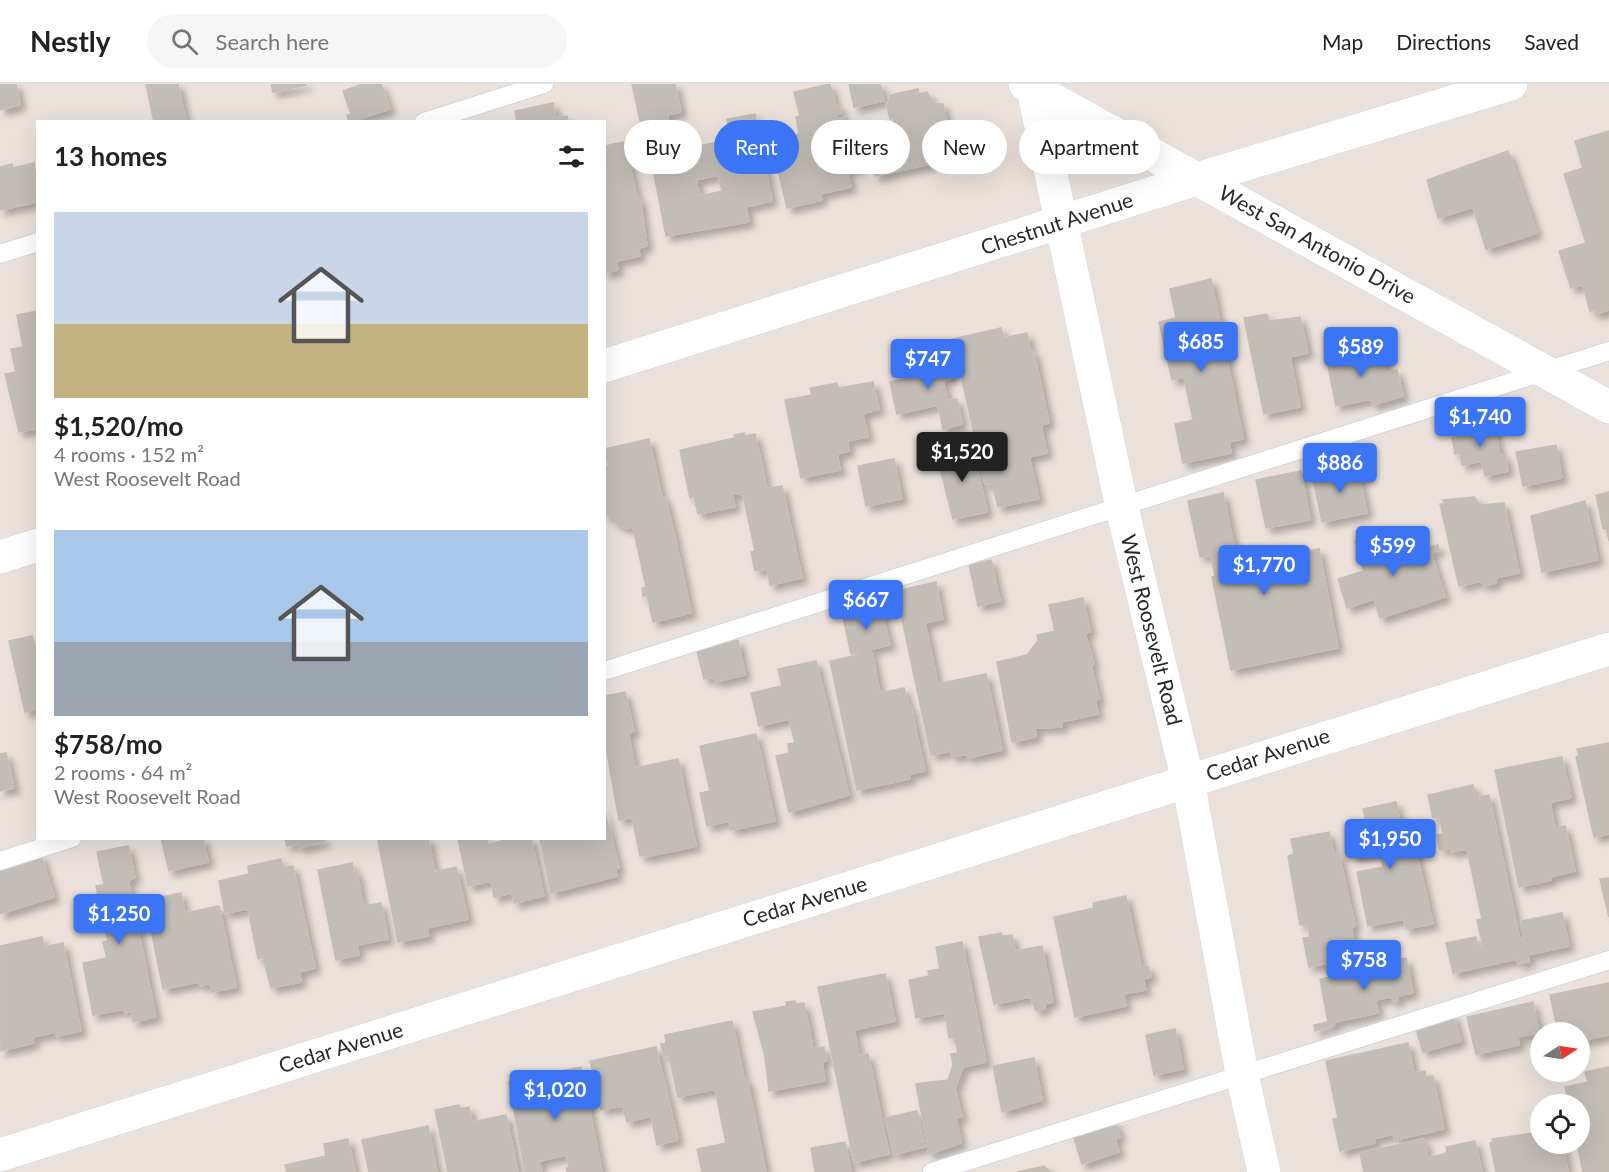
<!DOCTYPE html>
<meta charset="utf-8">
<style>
body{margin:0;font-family:Lato,sans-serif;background:#f6f6f6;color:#222;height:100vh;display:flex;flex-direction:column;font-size:22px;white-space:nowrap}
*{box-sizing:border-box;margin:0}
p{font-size:20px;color:#767676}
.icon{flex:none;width:33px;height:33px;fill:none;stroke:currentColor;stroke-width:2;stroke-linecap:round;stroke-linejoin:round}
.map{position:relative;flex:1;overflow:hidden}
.drawer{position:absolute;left:36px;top:36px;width:570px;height:720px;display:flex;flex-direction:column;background:#fff;border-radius:0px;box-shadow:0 6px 24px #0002}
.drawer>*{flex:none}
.hud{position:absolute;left:624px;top:36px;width:570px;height:54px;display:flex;gap:12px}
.needle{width:39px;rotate:78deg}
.tools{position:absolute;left:1530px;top:938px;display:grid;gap:12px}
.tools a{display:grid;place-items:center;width:60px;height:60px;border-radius:50%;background:#fff;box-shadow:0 6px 24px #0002;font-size:30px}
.price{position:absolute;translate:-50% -51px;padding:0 14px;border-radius:6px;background:#3b75f6;color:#fff;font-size:20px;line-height:39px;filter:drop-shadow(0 2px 3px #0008)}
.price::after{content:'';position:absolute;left:50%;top:36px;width:18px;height:14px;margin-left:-9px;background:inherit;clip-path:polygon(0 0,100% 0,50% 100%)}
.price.selected{background:#222;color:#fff}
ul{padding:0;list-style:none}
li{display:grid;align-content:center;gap:12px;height:318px;padding:0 18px}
li span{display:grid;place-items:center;height:186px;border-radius:0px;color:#555}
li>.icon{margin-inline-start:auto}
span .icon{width:108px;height:108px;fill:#fffc;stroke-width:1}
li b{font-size:26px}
h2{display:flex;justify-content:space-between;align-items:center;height:72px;padding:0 18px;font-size:26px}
.chip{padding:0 21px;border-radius:27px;background:#fff;box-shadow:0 6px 24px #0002;font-size:21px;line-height:54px}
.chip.selected{background:#3b75f6;color:#fff}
header{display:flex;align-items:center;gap:36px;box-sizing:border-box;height:84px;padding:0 30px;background:#fff;border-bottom:2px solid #e0e0e0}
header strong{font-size:28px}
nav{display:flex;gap:33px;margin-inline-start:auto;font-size:21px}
.search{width:420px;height:54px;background:#f6f6f6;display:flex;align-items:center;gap:15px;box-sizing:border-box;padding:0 21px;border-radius:33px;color:#767676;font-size:22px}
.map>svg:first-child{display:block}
.building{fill:#c2bdb6;stroke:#c6bdb4;stroke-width:1.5;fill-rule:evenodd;filter:url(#shadow)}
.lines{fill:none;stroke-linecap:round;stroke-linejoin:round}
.service-casing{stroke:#cfd5e1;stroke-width:20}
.minor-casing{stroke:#cfd5e1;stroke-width:34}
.service{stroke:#fff;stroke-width:18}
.minor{stroke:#fff;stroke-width:33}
.labels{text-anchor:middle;stroke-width:4.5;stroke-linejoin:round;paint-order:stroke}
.street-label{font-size:21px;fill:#282828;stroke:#fff}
</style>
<header>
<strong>Nestly</strong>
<div class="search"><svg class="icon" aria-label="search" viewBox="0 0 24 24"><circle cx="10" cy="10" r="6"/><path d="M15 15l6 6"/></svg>Search here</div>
<nav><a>Map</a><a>Directions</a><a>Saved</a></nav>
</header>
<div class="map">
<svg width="1609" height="1088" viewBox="0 0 1609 1088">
<defs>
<filter id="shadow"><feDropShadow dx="5.5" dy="5.5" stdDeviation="3" flood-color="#0004"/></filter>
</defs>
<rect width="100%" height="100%" fill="#ebe1da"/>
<path class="building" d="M0,0H16L20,21L0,26Z
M146,0H178L186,38H154Z
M271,0H306V1L273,8Z
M363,0H381L390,25L349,38L347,31L351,30L343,7Z
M632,0H675L681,28L667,31L670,44L643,50Z
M830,0L836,23L840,22L841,30L836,31L837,35L847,33L859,84L847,86L851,103L820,110L822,116L787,124L771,56L799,50L796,33L800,32L794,8Z
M849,0H880L884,17L854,23Z
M918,5L919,10L927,8L933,19L943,20L947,39L943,40L945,49L951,48L957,74L875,92L869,63L882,60L877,42L894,38V34L890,35L886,19L889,18L890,11Z
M553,19L556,34L567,32L568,38H517L515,27Z
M755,30L772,117L746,123L749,138L666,152L647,54L690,45L693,63L731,56L727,35ZM718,91L722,107L700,112L696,96Z
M1609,47V226L1596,230L1594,226L1590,227L1583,201L1571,204L1559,167L1586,159L1564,90L1583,84L1575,57Z
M624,58L637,113L640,114L647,162L638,164L640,172L616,177L618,186L604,189V62Z
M1508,67L1537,149L1486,165L1473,123L1438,134L1427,96Z
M34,79L38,118L0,126V83L12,80L13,84Z
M1211,195L1243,355L1229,358L1231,369L1183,379L1175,340L1193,336L1184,293L1172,296L1159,238L1176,234L1170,205Z
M38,227V341L36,345L19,348L5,290L16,288L11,265L23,263L17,231Z
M1267,230L1269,237L1300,233L1308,269L1290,273L1300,323L1264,330L1244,234Z
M1001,244L1004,254L1027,249L1031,269L1034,268L1049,339L1041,341L1047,369L1029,373L1039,415L998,423L992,399L985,400L953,255Z
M1352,261L1353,268L1363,266L1365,278L1383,274L1387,289L1397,286L1403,312L1373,321L1371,315L1336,322L1325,267Z
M946,265L952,294L943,297L948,317L957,315L962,340L943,345L938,321L897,330L890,298L925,290L921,271Z
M873,298L879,326L863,329L868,353L847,357L849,367L837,370L840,386L801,394L785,316L812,311L810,304L837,299L838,304Z
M1494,338L1500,372L1505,371L1508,387L1485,392L1482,377L1462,381L1460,369L1455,370L1452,354L1457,353L1455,346Z
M744,349L745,352L755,350L767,405L782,402L802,494L770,501L767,485L755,487L751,468L755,467L743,411L732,409L735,423L698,430L694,413L690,414L680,366L735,354L734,351Z
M649,355L662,414L665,413L675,453L691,529L653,538L647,511L643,512L642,504L646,503L633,443L625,444L612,437L611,431L604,432V383L608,382L604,365Z
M1556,361L1562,394L1523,402L1516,368Z
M973,364L987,428L953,435L937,372Z
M894,375L902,415L866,422L858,382Z
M1357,381L1367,429L1322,438L1312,390Z
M1301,387L1310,436L1266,444L1256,396Z
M1609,408V457L1606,443L1603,444L1596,411Z
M1223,409L1239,486L1255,483L1257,491L1283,486L1280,473L1319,465L1338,564L1231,586L1212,493L1215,492L1211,471L1200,473L1188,417Z
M1474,413L1480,421L1504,419L1519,489L1495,494L1496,499L1483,502L1482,497L1459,502L1440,420H1444L1443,416Z
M1585,417L1598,476L1542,488L1531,432Z
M1384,448L1391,470L1428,458L1430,463L1438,461L1439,466L1431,469L1445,513L1380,534L1374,515L1347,524L1338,495L1364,487L1355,457Z
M991,476L1000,517L978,522L969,480Z
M936,498L943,535L925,539L938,600L986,590L1002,666L968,674L967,670L952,673L951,667L931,671L896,507Z
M1083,514L1090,548L1085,549L1094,580L1091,581L1099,615L1095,616L1098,630L1061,638L1062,643L1035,644L1036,653L1012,658L997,578L1027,571L1038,557L1037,551L1055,547L1049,521Z
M881,524L890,561L851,570L843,533Z
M32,552L34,561L38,560V625L25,628L9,557Z
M738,556L745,591L715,598L714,593L704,595L697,567Z
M872,568L880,609L904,604L909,623H911L925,687L909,690L910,695L857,706L830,577Z
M816,577L849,711L789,728L776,672L789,669L788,660L795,659L789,635L759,642L751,609L782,602L778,585Z
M625,608L634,648L628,649L635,684L678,675L696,762L646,773L645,771L640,772L632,733L619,736L604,652V612Z
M756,650L775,737L731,746L729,737L707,742L700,709L710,707L700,662Z
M1609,659V750L1594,753L1576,673L1579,672L1577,665Z
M6,669L14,704L0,707V670Z
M1562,673L1571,714L1550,718L1555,744L1565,742L1575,787L1550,793L1551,796L1519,803L1495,686Z
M1473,701L1476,713L1489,711L1520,856L1525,855L1521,837L1562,829L1569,862L1528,871L1529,878L1518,880L1517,875L1453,889L1446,859L1476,853L1478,863L1483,862L1477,836L1482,835L1467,765L1451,768L1450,764L1440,766L1437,751L1443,750L1440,733L1433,734L1428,711Z
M1396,718L1402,747L1411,745L1433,840L1406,845L1404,835L1368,842L1357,788L1383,783L1380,768L1352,773L1346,741L1366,737L1363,725Z
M604,725L619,784H615L617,792L551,809L540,754H604Z
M1329,748L1334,771L1339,770L1355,842L1351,843L1357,873L1309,883L1303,854L1310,853L1307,839L1300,841L1288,772L1294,770L1291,755Z
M161,754H203L208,778L169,787Z
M285,754H324L325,757L299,764L298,759L287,762Z
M390,754H428L435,788L456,783L468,835L427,844L429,852L398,858L378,757Z
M458,754H487L488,761L510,754H531L544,812L514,819L512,809L494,813L491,797L468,802Z
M128,762L135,794L128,796L156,933L133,938L132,927L125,929L124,925L93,931L83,879L107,874L103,858L108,857L103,835L98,836L96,822L100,821L96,802L104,801L97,768Z
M41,771L54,813L0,830V784Z
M281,775L283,784L293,782L315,884L299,888L301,898L271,904L263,874L258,875L248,825L225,829L219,797L249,790L248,782Z
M352,779L354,788H357L363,822L381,819L388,855L357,861L359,871L336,876L318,786Z
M1609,794V833L1600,795Z
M181,809L185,829L219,822L236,903L212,908L210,899L200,902L199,898L163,905L149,836L153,835L149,816Z
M1126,812L1141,883L1148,882L1151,893L1143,895L1146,906L1123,910L1126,922L1075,933L1054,833L1094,824L1093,819Z
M1001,849L1002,852L1012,851L1015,867L1042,862L1053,918L1044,920L1045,925L1036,927L1030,913L994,920L979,853Z
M42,853L44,863L63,859L81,947L56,952V948L32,953L34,959L1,967L0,862Z
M962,858L986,978L963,983L955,1004L962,1033L956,1034L961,1059L929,1070L916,1000L948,996L953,981L951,970L958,969L955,953L949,954L945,929L916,934L909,896L929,892L928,887L940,885L936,863Z
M1406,874L1413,909L1397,912L1398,917L1393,918L1392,913L1375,916L1378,929L1334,938V941L1315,947L1314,941L1328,938L1320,895L1370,885L1369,881Z
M885,890L895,937L854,946L859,972L868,970L889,1070L854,1078L818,903Z
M1609,899V951L1580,957V948H1558L1550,911Z
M795,917L796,920L804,919L813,965L824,963L826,977L822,978L825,997L769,1007L765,972L753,928L787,922L786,918Z
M1533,918L1539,949L1518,953L1519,961L1476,970L1467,933Z
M1453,930L1461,957L1423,968L1415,942Z
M732,937L744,995H747L766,1088H702L697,1065L726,1059L715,1005L678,1013L669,971L664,972L661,960L666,959L665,951Z
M1175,945L1183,985L1154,991L1146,951Z
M1408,959L1414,989L1425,987L1426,993L1433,992L1444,1045L1395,1056L1393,1050L1373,1055L1375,1059L1340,1067L1333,1035L1338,1034L1326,977Z
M656,963L678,1056L657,1061L651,1032L627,1038L623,1022L601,1026L590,977Z
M1034,974L1042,1016L1002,1028L993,982Z
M581,983L602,1088H567L566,1084H569L567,1071L539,1077L542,1088H525L509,998Z
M1609,983V1088H1583L1577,1059H1580V1020H1569L1565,1003L1588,998L1585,988Z
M459,1021L460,1025L469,1023L472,1038L506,1031L518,1088H448L435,1026Z
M917,1027L925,1063L894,1070L885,1034Z
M1115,1037L1120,1053L1115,1055L1119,1068L1082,1080L1073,1051Z
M428,1042L437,1088H369L362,1056Z
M1540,1048V1059H1562L1568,1088H1496L1490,1059L1493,1058L1492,1055Z
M348,1055L355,1088H287L285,1081L326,1072L324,1060Z
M1424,1055L1428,1074L1447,1069L1446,1063L1475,1057L1482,1088H1364L1360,1069Z
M845,1058L851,1088H815L811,1064Z
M1044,1082L1050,1088H1017Z"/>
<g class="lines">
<g class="service-casing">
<path id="service" d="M424,38L544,0
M0,170L38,158
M604,587L1609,267
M0,777L72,754
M932,1088L1609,876"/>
</g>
<g class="minor-casing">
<path id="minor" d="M1025,0L1609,323
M1033,5L1122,424L1188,697L1242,990L1264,1088
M604,282L1197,95L1511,0
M0,473L38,461
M0,1071L1609,565"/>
</g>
<use href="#service" class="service"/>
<use href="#minor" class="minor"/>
</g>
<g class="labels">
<g class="street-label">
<text transform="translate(1057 140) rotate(-18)" y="7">Chestnut Avenue</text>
<text transform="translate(1317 161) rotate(29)" y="7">West San Antonio Drive</text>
<text transform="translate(1151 546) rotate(76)" y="7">West Roosevelt Road</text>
<text transform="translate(1268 671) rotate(-18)" y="7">Cedar Avenue</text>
<text transform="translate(805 818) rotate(-17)" y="7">Cedar Avenue</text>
<text transform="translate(341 964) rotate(-17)" y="7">Cedar Avenue</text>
</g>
</g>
</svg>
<div class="tools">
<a><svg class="needle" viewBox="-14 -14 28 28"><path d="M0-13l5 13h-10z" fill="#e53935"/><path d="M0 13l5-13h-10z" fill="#767676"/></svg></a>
<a><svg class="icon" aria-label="locate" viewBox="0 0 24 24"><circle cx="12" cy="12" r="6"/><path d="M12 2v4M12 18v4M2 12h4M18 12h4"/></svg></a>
</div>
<b class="price" style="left:1201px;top:289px">$685</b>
<b class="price" style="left:1361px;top:294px">$589</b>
<b class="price" style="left:928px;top:306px">$747</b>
<b class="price" style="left:1480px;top:364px">$1,740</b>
<b class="price selected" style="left:962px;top:399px">$1,520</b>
<b class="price" style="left:1340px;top:410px">$886</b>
<b class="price" style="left:1393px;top:493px">$599</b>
<b class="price" style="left:1264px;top:512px">$1,770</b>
<b class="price" style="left:866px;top:547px">$667</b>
<b class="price" style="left:1390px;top:786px">$1,950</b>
<b class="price" style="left:119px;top:861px">$1,250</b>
<b class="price" style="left:1364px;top:907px">$758</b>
<b class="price" style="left:555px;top:1037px">$1,020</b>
<div class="hud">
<a class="chip">Buy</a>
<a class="chip selected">Rent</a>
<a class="chip">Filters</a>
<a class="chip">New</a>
<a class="chip">Apartment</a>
</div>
<section class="drawer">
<h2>13 homes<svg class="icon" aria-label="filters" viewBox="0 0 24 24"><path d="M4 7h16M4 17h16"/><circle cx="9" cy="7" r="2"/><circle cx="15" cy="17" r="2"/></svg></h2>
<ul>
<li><span style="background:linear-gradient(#c9d6e8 60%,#c2b280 0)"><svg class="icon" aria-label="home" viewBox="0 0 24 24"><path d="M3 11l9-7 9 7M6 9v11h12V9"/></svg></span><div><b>$1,520/mo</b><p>4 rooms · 152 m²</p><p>West Roosevelt Road</p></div></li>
<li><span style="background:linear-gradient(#a9c7e8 60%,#9aa5b1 0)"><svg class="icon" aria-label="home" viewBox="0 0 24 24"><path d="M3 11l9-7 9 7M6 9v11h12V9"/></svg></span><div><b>$758/mo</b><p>2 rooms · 64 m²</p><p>West Roosevelt Road</p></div></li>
</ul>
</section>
</div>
